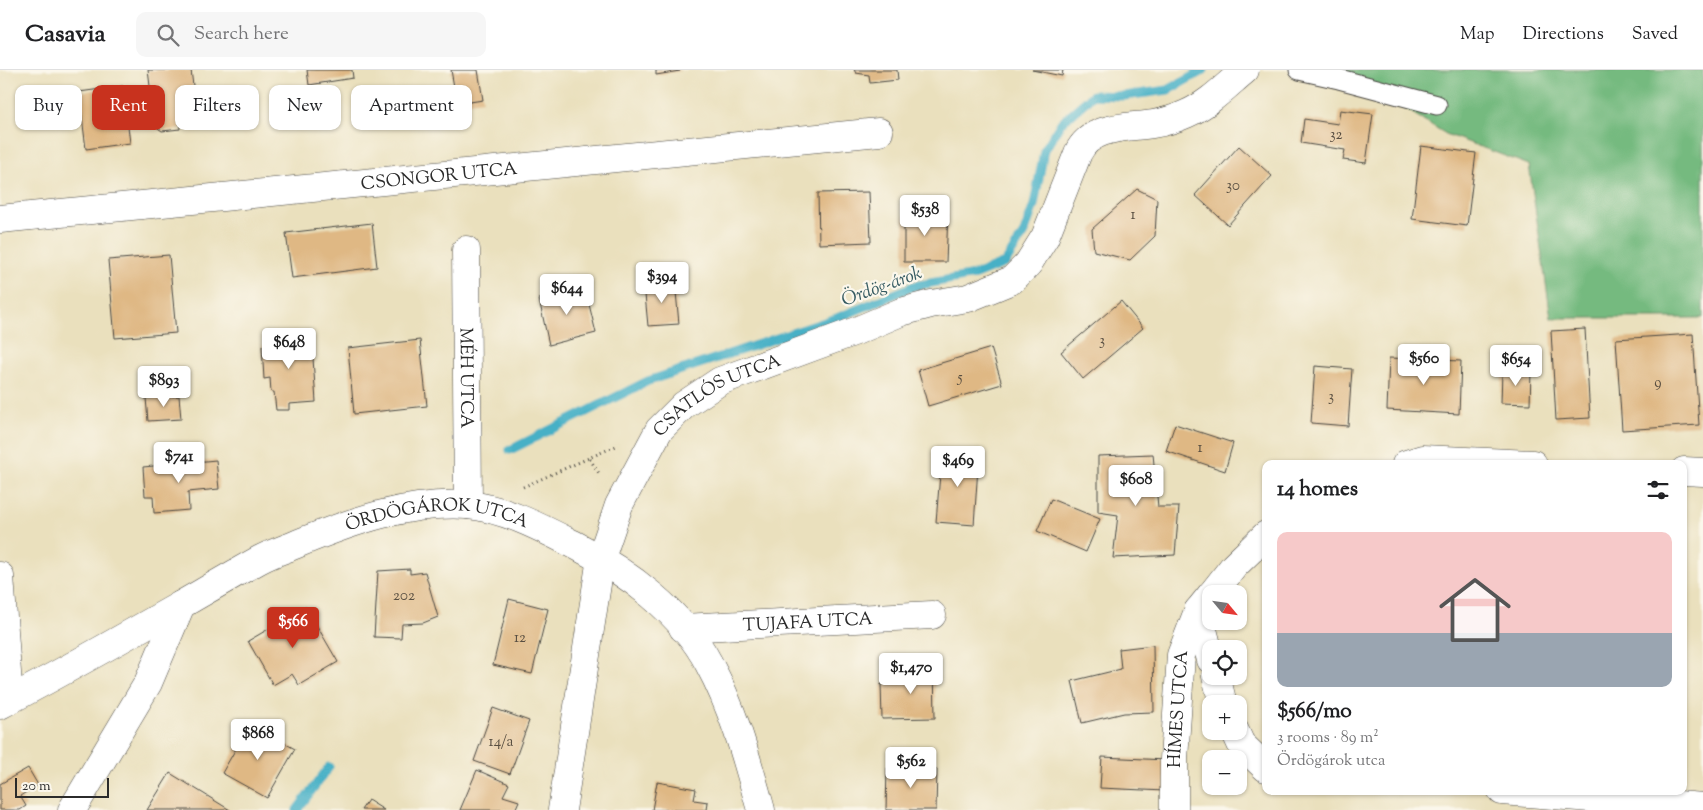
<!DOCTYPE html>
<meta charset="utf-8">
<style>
body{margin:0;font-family:"Sorts Mill Goudy",serif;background:#f6f6f6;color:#202124;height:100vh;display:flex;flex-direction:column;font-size:19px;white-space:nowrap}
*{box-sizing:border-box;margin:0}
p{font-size:16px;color:#757577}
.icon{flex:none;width:28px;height:28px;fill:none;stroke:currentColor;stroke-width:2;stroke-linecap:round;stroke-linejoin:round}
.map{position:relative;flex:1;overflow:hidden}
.panel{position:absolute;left:1262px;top:390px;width:425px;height:335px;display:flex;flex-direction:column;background:#fff;border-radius:10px;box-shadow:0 1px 4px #0004}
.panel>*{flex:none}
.hud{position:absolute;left:15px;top:15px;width:475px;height:45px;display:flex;gap:10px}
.needle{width:32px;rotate:119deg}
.buttons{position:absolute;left:1202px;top:515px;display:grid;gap:10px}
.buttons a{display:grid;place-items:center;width:45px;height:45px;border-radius:10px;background:#fff;box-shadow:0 1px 4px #0004;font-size:25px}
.scale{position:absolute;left:15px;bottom:12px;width:94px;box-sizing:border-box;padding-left:5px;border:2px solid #2b2b2b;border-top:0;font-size:14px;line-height:18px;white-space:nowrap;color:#2b2b2b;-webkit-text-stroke:4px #fbf7ec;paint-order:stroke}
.price{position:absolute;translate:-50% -42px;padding:0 11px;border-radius:5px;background:#fff;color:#222;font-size:16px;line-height:32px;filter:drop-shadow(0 1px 2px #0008)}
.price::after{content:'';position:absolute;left:50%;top:30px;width:15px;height:11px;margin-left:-8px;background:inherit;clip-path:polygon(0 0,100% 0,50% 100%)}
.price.current{background:#c8321e;color:#fff}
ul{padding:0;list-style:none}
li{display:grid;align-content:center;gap:10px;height:265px;padding:0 15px}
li+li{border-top:1px solid #e0e0e0}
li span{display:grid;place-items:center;height:155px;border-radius:10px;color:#555}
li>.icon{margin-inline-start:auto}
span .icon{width:90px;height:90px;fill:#fffc;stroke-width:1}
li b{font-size:21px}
h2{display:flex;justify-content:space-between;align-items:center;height:60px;padding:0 15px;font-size:21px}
.chip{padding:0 18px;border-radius:10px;background:#fff;box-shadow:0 1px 4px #0004;font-size:18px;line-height:45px}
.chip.current{background:#c8321e;color:#fff}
header{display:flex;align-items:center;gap:30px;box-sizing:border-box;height:70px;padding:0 25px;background:#fff;border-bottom:1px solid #e0e0e0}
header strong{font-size:24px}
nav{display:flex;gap:28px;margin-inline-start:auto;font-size:18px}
.search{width:350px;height:45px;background:#f6f6f6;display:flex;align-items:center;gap:12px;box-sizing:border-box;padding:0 18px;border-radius:10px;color:#757577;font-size:19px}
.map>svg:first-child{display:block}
.forest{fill:#74ba7f;stroke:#507255}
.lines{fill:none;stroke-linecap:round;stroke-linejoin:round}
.stream{stroke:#47b0c6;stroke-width:9}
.building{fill:#dfb884}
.lane-casing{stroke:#484641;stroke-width:21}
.street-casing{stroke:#484641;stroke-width:29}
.path{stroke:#484641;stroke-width:3;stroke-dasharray:1 4;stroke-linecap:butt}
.lane{stroke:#fff;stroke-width:19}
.street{stroke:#fff;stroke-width:28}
.labels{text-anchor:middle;stroke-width:4.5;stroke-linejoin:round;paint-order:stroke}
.number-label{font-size:15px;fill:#584e41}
.street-label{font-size:18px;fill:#2b2b2b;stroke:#fbf7ec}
.water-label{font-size:19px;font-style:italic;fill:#355a61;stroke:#fbf7ec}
</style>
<header>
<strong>Casavia</strong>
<div class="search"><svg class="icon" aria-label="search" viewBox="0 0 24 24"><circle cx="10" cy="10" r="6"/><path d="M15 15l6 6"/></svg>Search here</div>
<nav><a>Map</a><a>Directions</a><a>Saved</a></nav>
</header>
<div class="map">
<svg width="1703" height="740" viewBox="0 0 1703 740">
<rect width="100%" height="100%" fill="#fbf7ec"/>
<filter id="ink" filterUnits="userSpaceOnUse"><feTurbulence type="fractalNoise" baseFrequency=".02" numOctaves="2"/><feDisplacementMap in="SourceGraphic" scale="10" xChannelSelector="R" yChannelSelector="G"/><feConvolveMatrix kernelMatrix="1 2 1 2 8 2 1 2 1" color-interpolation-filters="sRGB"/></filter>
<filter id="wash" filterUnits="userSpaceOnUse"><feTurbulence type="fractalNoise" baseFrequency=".0096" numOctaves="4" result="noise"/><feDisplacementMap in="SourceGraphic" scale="20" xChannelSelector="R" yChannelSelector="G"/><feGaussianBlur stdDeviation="1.12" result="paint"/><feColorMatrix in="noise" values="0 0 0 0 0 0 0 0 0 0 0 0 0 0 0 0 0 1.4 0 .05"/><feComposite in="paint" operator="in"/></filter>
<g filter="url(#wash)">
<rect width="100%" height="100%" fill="#eae0bd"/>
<path class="forest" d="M1304,0H1703V248H1551L1529,95L1446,64L1367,15Z"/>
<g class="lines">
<path class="stream" d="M510,380L648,311L837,248L914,216L975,205L1005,193L1024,163L1034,135L1044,81L1061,53L1093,25L1124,26L1168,20L1204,0
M297,740L329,697"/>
</g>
<g id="blocks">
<path class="building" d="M148,0H191L197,47L179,50L180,59L162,61L155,56Z
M307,0H352L353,8L309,15Z
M451,0H478L483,30L457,34Z
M656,0H680V1L656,5Z
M854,0H897L898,10L870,13L869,5L856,3Z
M1032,0H1063L1062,6Z
M123,16L130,73L86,79L79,22Z
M1340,40L1373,44L1366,93L1343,90L1345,80L1301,73L1304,49L1338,54Z
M1239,76L1272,106L1228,155L1195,125Z
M1421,76L1476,83L1467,156L1412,149Z
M1137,119L1157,129L1155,166L1130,190L1094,181L1092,159Z
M869,122L871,172L819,174L818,123Z
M904,142L948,143L946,192H904Z
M372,153L377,197L292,208L286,163Z
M169,185L176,263L115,268L108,190Z
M675,211L679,254L648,256L644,214Z
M585,218L596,263L549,275L539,229Z
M1121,231L1143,258L1083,309L1061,282Z
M1585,259L1590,348L1556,350L1551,261Z
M297,263L298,275L312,274L316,332L289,334V340H276L274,322H271L270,308L264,309L262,276L268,275V265Z
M1693,264L1699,355L1622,360L1616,269Z
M420,270L427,336L354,344L348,278Z
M991,278L1002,314L928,336L918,300Z
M1389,288L1461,291L1459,344L1387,340Z
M1315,296L1352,299L1348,356L1311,353Z
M1502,301L1531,302L1530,334L1501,333Z
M179,326L181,349L148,351L146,328Z
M1175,354L1233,373L1225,401L1166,381Z
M942,380L979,383L974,455L936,452Z
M1153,384L1158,437H1179L1175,485L1113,488L1118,445L1098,442V386Z
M216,390L219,419L188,422L189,440L154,443L153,426H145L143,397Z
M1051,429L1100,449L1086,482L1037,461Z
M410,499V504L425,502L438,547L423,553L402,554L401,568L374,567L378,501Z
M509,529L548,539L532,604L493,595Z
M306,537L338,592L299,615L292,604L273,615L248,571Z
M1153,575L1154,642L1124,643L1082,653L1072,611L1121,599L1119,579Z
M910,594H934L935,648L882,649L881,614L910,613Z
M493,638L529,651L510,704L474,691Z
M250,654L295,679L267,728L222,703Z
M1102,687L1166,690L1165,721L1100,718Z
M28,698L38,715L20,726L26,736L20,740H0V714Z
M887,698L937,699L936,740H886Z
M477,700L509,714L503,726L519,731L515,740H460Z
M170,703L230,740H147Z
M657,712L696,719L694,730L708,732L707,740H652Z
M368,730L384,740H361Z"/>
</g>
</g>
<g filter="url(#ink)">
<use href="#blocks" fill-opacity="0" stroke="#484641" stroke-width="1"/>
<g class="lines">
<g class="lane-casing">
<path id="lane" d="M1299,0L1339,9L1437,35"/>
</g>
<g class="street-casing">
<g id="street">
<path id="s1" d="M0,149L879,62"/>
<path id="s2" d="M466,180L468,435"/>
<path d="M1406,394L1422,389L1533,394"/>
<path d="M1684,401L1703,402"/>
<path d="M0,506L9,630"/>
<path d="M1212,524L1234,496L1266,465"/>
<path d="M1198,541L1211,590"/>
<path id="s3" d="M683,558L932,545"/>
<path d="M1216,606L1223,634"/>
<path id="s4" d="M0,635C60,604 119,570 179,536C205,521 232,505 259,490C271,483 286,479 299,473C353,451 409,431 468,435C507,439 543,459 577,476C627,502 682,542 709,594C734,640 747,690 761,740"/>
<path d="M1235,661L1241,674L1266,698"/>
<path d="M1502,721L1703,737"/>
<path d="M72,740L148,613L181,535"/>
<path id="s5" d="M562,740L601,488L619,435L659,360L684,335L720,311L856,261L901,242L931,234L968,228L1012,210L1028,194L1045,167L1078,83C1091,55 1127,58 1153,54C1165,52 1175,49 1186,44C1208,35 1227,15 1245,0"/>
<path id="s6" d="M1174,740V689L1181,585L1198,541L1211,525"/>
</g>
</g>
<path class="path" d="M590,389L600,405
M523,417L616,376"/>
<use href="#lane" class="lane"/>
<use href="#street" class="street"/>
</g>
</g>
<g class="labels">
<g class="number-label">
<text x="1336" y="69">32</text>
<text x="1233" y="120">30</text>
<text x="1133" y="149">1</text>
<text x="1102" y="275">3</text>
<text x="960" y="312">5</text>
<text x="1658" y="317">9</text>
<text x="1331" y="331">3</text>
<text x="1200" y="382">1</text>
<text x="404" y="530">202</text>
<text x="520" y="572">12</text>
<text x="501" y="676">14/a</text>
</g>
<g class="street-label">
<text dy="6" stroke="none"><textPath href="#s1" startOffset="441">CSONGOR UTCA</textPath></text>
<text dy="6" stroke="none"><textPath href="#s2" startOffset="128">MÉH UTCA</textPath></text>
<text dy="6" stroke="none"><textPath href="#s5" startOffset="465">CSATLÓS UTCA</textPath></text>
<text dy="6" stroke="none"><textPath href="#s4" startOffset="484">ÖRDÖGÁROK UTCA</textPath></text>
<text dy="6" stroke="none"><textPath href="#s3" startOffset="125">TUJAFA UTCA</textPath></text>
<text dy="6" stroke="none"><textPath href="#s6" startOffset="101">HÍMES UTCA</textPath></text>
</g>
<g class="water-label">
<text transform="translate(881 215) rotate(-20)" y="7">Ördög-árok</text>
</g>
</g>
</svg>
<div class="buttons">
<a><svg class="needle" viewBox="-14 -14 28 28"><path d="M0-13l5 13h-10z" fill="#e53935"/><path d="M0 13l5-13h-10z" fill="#757577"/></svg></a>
<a><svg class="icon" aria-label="locate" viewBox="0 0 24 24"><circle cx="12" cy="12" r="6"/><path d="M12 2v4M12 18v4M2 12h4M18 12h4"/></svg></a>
<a>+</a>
<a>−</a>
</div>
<div class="scale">20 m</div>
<b class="price" style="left:925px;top:167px">$538</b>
<b class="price" style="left:662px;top:234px">$394</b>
<b class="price" style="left:567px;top:246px">$644</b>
<b class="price" style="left:289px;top:300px">$648</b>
<b class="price" style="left:1424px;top:316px">$560</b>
<b class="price" style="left:1516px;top:317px">$654</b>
<b class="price" style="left:164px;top:338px">$893</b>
<b class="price" style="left:179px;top:414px">$741</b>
<b class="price" style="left:958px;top:418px">$469</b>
<b class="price" style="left:1136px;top:437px">$608</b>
<b class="price current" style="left:293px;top:579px">$566</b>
<b class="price" style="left:911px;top:625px">$1,470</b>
<b class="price" style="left:258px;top:691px">$868</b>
<b class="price" style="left:911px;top:719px">$562</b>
<div class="hud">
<a class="chip">Buy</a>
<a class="chip current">Rent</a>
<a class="chip">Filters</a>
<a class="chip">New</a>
<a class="chip">Apartment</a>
</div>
<section class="panel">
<h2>14 homes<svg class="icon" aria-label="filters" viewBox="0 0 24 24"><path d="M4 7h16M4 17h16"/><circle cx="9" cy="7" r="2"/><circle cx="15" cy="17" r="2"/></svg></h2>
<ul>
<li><span style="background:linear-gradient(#f6c9c9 65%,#9aa5b1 0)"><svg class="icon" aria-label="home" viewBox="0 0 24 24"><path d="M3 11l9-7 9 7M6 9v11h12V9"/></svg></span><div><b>$566/mo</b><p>3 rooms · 89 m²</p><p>Ördögárok utca</p></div></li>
</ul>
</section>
</div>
